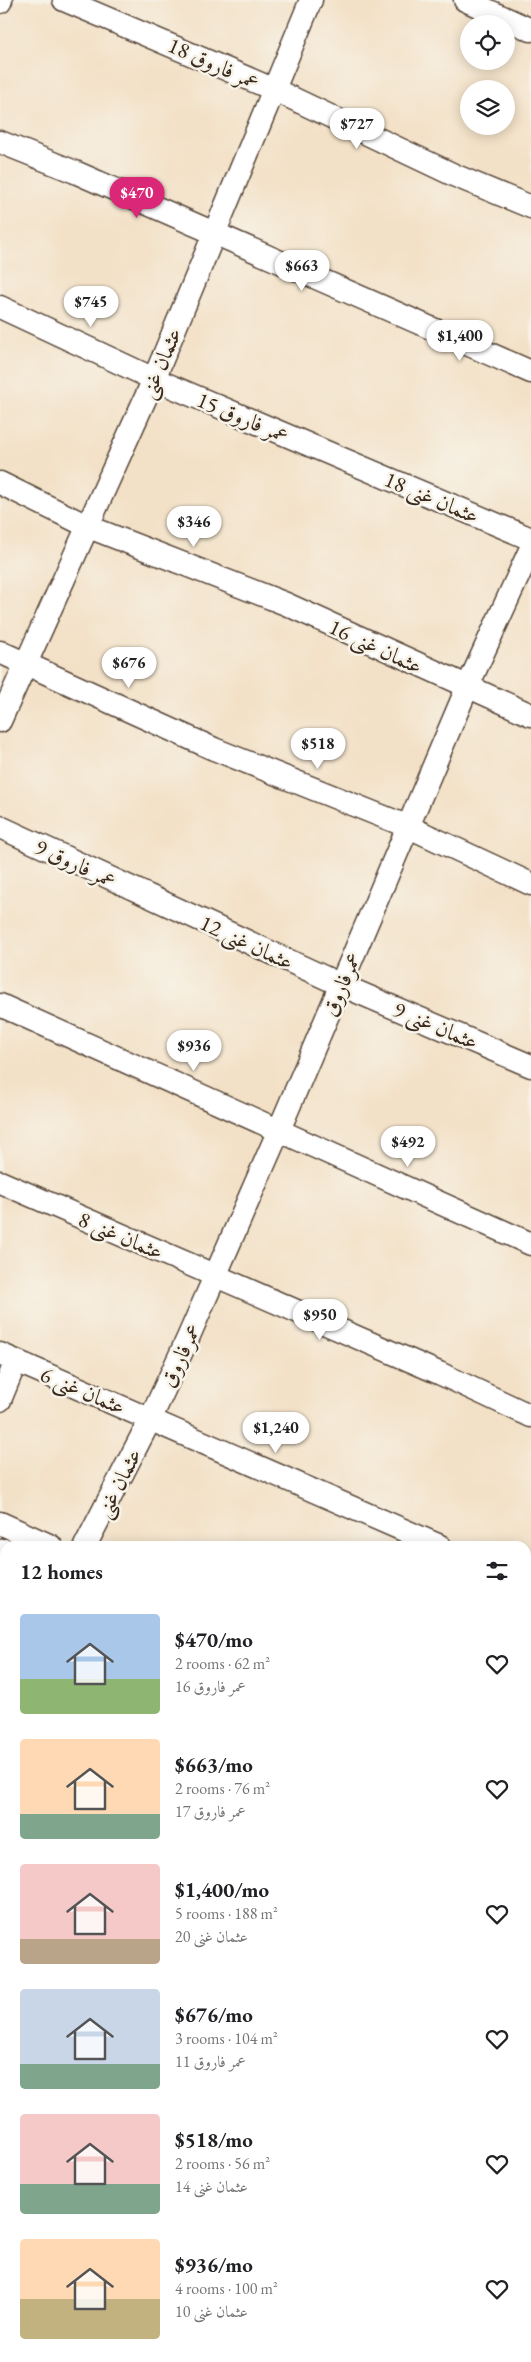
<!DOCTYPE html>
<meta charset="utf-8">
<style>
body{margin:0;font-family:"EB Garamond",Amiri,serif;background:#f2f2f2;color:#202124;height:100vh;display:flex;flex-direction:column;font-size:19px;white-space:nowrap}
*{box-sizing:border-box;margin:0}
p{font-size:16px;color:#757577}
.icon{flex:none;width:28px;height:28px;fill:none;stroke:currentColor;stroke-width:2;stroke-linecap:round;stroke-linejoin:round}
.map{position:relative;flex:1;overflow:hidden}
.panel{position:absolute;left:0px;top:1541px;width:531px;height:821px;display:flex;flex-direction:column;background:#fff;border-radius:15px 15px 0 0;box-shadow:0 2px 12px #0003}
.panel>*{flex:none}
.controls{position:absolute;left:460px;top:15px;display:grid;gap:10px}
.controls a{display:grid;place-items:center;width:55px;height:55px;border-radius:50%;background:#fff;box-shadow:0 2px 12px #0003;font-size:25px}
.price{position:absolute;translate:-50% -42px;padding:0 11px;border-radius:18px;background:#fff;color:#222;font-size:16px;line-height:32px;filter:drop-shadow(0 1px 2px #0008)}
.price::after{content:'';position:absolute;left:50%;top:30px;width:15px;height:11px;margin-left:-8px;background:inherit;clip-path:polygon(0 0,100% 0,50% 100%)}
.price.active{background:#db2777;color:#fff}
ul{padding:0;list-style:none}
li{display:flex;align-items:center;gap:15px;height:125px;padding:0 20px}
li span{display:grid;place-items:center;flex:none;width:140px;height:100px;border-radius:5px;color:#555}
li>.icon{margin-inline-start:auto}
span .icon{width:60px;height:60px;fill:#fffc;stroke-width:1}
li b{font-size:21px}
h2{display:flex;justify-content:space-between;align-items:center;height:60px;padding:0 20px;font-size:21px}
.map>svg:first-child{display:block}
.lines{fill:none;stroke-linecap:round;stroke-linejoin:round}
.street-casing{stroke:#574537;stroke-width:25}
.secondary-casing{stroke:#574537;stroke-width:30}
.street{stroke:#fff;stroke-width:22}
.secondary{stroke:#fff;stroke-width:28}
.labels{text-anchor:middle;stroke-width:5;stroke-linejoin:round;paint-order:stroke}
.street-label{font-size:22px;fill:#3b2a1e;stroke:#f7f3e8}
</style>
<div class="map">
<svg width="531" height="2362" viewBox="0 0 531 2362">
<rect width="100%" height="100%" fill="#f7f3e8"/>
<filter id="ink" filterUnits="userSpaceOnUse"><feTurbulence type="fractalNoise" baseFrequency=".02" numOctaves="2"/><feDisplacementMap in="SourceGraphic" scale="10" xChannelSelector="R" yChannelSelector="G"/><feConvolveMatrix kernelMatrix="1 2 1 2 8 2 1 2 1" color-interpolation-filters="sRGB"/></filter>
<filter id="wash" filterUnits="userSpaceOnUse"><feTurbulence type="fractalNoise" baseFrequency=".0096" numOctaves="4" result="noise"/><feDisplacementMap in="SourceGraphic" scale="20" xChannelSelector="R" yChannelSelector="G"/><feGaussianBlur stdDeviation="1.12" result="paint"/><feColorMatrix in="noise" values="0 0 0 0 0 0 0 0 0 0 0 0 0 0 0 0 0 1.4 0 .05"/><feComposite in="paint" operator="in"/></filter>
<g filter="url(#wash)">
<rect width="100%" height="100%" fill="#f3e1c7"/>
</g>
<g filter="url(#ink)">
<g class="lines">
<g class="street-casing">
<path id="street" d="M64,0L275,90L456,176L531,207
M465,0L531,30
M0,2L1,0
M0,142L75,172L531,372
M0,307L154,379L531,539
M0,483L89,527L286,604L531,715
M0,652L214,749L409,827L531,884
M0,721L154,379L311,0
M0,827L341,985L531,1066
M0,1005L531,1244
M0,1182L439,1373L531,1416
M0,1354L440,1546
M0,1400L16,1361
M0,1523L51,1546
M85,1546L150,1420L188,1338L279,1130L467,688L531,548
M0,1567L5,1550
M526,1585L531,1587
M0,1624L5,1620
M526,1747L531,1749
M0,1829L5,1831
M526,2042L531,2044
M0,2045L5,2047
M0,2090L5,2079
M526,2312L531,2315
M0,2333L5,2334
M98,2358L116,2362"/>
</g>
<g class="secondary-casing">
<path id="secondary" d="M526,1910L531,1901
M327,2362L329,2358"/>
</g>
<use href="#street" class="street"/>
<use href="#secondary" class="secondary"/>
</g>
</g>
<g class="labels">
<g class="street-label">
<text transform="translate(214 63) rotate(24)" y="8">عمر فاروق 18</text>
<text transform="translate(160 363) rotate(-67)" y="8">عثمان غنی</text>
<text transform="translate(243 417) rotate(23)" y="8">عمر فاروق 15</text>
<text transform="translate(432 497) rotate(23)" y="8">عثمان غنی 18</text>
<text transform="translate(376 646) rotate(25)" y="8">عثمان غنی 16</text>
<text transform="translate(76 863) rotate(25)" y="8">عمر فاروق 9</text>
<text transform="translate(247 942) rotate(25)" y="8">عثمان غنی 12</text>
<text transform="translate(341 984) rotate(-67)" y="8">عمرفاروق</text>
<text transform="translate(436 1025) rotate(23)" y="8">عثمان غنی 9</text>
<text transform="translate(121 1235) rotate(23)" y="8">عثمان غنی 8</text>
<text transform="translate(180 1355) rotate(-65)" y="8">عمرفاروق</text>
<text transform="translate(83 1390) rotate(23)" y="8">عثمان غنی 6</text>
<text transform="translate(118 1483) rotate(-63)" y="8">عثمان غنی</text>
</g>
</g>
</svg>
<div class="controls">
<a><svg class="icon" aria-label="locate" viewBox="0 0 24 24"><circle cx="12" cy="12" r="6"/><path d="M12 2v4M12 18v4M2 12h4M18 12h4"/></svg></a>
<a><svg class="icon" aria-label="layers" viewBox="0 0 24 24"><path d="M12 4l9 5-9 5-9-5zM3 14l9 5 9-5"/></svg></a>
</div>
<b class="price" style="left:357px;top:150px">$727</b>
<b class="price active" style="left:137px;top:219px">$470</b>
<b class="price" style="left:302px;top:292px">$663</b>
<b class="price" style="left:91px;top:328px">$745</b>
<b class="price" style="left:460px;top:362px">$1,400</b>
<b class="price" style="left:194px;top:548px">$346</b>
<b class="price" style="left:129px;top:689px">$676</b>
<b class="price" style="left:318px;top:770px">$518</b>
<b class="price" style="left:194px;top:1072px">$936</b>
<b class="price" style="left:408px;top:1168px">$492</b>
<b class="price" style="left:320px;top:1341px">$950</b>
<b class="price" style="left:276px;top:1454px">$1,240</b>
<section class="panel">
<h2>12 homes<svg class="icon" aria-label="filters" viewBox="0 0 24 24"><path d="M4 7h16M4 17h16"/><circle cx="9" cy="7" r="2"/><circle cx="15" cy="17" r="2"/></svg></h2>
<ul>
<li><span style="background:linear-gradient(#a9c7e8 65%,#8fb573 0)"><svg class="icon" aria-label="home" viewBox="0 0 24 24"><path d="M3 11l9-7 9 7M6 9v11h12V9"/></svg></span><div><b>$470/mo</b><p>2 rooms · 62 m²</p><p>عمر فاروق 16</p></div><svg class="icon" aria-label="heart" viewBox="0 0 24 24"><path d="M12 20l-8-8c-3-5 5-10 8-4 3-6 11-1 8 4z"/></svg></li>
<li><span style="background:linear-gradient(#ffd9b3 75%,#7fa58c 0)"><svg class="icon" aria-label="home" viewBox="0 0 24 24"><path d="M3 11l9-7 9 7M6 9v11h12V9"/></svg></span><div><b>$663/mo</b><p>2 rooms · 76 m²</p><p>عمر فاروق 17</p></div><svg class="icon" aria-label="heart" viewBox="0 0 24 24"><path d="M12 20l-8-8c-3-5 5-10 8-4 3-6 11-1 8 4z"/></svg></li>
<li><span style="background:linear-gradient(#f6c9c9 75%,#b9a48a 0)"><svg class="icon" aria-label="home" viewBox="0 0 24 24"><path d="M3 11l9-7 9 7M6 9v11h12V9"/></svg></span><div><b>$1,400/mo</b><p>5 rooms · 188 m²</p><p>عثمان غنی 20</p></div><svg class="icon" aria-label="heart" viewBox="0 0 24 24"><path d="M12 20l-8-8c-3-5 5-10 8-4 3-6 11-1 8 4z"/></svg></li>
<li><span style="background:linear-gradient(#c9d6e8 75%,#7fa58c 0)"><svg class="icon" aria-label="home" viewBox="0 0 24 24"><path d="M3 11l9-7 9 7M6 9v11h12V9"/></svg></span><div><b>$676/mo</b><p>3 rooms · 104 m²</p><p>عمر فاروق 11</p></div><svg class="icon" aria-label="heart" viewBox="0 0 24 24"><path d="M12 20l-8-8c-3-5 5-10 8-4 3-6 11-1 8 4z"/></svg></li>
<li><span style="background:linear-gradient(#f6c9c9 70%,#7fa58c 0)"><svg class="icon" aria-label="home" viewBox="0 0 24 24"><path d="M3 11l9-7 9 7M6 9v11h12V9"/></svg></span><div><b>$518/mo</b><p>2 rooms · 56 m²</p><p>عثمان غنی 14</p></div><svg class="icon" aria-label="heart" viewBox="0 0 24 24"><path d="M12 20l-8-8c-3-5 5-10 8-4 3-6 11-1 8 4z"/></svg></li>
<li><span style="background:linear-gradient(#ffd9b3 60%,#c2b280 0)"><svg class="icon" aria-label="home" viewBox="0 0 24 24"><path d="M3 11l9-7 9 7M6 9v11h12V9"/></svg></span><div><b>$936/mo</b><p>4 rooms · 100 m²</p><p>عثمان غنی 10</p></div><svg class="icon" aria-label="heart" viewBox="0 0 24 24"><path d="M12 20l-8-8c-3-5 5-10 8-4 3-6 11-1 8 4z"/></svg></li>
</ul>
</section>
</div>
